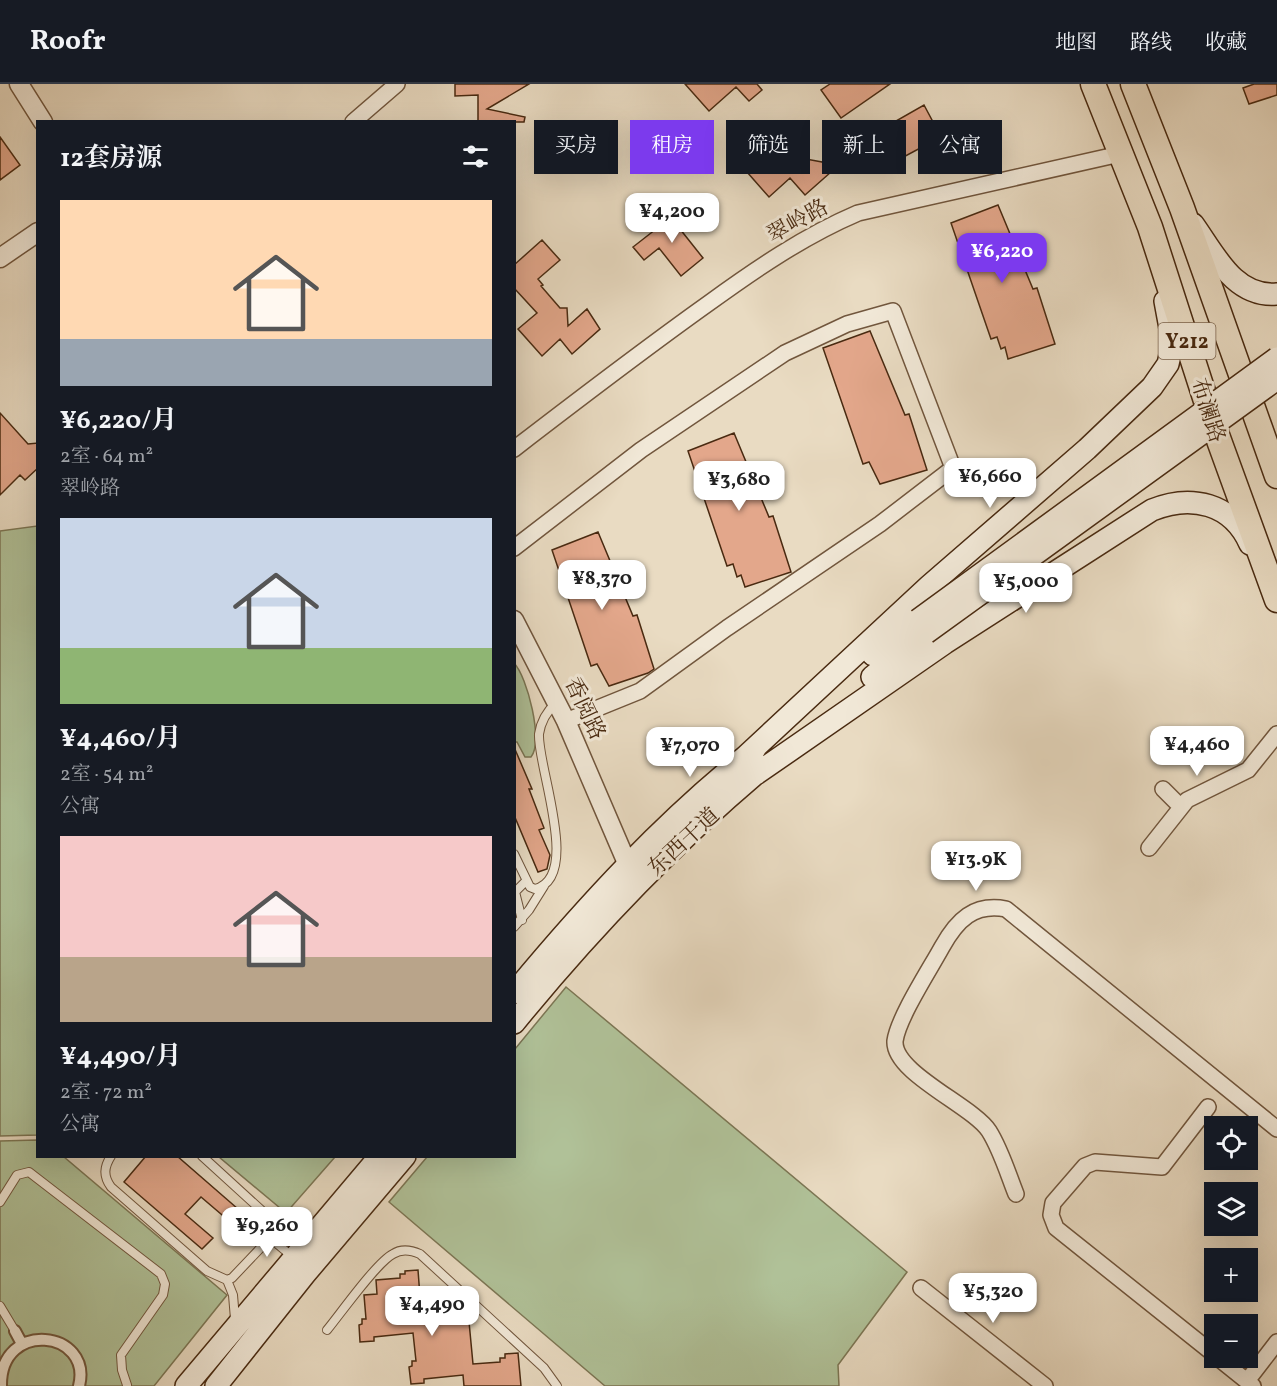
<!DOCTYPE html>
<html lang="zh">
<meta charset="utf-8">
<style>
body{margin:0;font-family:Vollkorn,"Noto Serif SC",serif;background:#242831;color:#f1f3f6;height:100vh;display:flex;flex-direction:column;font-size:22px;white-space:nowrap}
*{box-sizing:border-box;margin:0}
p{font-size:20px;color:#9ea1a6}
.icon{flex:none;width:33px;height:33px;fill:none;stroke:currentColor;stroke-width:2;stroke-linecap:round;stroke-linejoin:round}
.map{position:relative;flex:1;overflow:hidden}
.sheet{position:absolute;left:36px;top:36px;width:480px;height:1038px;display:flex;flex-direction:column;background:#171b24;border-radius:0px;box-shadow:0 6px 24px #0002}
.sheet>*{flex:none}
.guide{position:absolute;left:534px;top:36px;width:570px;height:54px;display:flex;gap:12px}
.buttons{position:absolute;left:1204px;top:1032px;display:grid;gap:12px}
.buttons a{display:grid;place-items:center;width:54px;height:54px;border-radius:0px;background:#171b24;box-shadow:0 6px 24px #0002;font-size:30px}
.price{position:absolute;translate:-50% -51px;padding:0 14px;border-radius:12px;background:#fff;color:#222;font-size:20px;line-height:39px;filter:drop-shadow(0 2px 3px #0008)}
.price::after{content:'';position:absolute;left:50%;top:36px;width:18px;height:14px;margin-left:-9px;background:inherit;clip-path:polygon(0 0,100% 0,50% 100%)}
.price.current{background:#7c3aed;color:#fff}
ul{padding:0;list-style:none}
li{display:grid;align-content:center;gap:12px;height:318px;padding:0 24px}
li span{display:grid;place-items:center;height:186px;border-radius:0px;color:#555}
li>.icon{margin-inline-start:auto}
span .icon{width:108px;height:108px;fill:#fffc;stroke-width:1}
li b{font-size:26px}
h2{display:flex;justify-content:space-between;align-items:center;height:72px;padding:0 24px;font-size:26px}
.tag{padding:0 21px;border-radius:0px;background:#171b24;box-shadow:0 6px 24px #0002;font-size:21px;line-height:54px}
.tag.current{background:#7c3aed;color:#fff}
header{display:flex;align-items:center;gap:36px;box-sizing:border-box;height:84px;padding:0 30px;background:#171b24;border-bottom:2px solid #363941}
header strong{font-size:28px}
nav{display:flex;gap:33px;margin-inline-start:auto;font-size:21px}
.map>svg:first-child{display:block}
.green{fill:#b0c198;stroke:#7c7654;stroke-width:1.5}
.building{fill:#e3a78b;stroke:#492a11;stroke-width:1.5}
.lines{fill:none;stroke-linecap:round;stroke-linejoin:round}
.service-casing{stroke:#71563d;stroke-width:10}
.pedestrian-casing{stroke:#71563d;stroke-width:14}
.minor-casing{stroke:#71563d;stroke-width:18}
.tertiary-casing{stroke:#71563d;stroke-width:21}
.secondary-casing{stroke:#492a11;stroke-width:24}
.primary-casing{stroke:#492a11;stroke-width:27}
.service{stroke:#f1e8d7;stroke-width:8}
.pedestrian{stroke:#f1e8d7;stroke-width:10}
.minor{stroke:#f1e8d7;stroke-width:15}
.tertiary{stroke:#f1e8d7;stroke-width:18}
.secondary{stroke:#f1e8d7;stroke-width:21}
.primary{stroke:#e9dbc2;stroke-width:24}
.secondary-bridge-casing{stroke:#492a11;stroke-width:24;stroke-linecap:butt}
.secondary-bridge{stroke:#f1e8d7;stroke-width:21}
.labels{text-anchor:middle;stroke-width:6;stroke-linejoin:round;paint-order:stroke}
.shield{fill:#f1e8d7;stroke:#7b634c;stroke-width:1.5}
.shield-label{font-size:21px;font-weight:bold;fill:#492a11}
.street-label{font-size:22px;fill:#492a11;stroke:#f1e8d7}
</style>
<header>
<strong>Roofr</strong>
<nav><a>地图</a><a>路线</a><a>收藏</a></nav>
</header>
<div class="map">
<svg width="1277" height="1302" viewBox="0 0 1277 1302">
<rect width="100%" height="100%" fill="#e9dbc2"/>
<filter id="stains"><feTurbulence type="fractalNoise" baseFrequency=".00333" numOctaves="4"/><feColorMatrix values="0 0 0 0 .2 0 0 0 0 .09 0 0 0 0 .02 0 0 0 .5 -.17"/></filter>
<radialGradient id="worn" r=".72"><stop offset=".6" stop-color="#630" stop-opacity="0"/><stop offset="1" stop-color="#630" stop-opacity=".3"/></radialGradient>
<path class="green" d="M37,442V1051L0,1052V447Z
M514,579C527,592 544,658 531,673H525L517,658H515Z
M566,903L907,1188L838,1281L839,1302H605L389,1118L427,1073L514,1072L515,965Z
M37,1056L38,1072L64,1073L227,1211L154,1302H0V1057Z
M219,1073H335L286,1129Z"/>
<path class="building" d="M455,0H529L487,25L525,33L524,38H478V11L455,12Z
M685,0H757L762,6L749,17L736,3L709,27Z
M830,0H890L841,34L821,6Z
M1254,0H1277V11L1249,20L1243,4Z
M924,21L941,53L883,84L861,57Z
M766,41L787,63L777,73L791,89L806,75L822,78L831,88L805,111L790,94L769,113L747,88L767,69L752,53Z
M0,53L20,81L0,96Z
M998,121L1033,205L1037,204L1055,260L1008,275L1005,263L1001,265L997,253L991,255L951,139Z
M683,124L692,135L680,145L703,174L681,192L659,164L644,176L633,163Z
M542,156L560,176L538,195L543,201L541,202L560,224H567L568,242L587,225L600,245L572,270L560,255L542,272L518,245L537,229L514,204V181Z
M870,247L905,331L909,330L927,386L880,400L869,378L863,380L823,264Z
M0,329L28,360L38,359V384L25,396L20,391L0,411Z
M734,349L769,433L773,432L791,488L745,503L741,491L737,493L733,480L727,482L688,367Z
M598,448L633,532L637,531L654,585L648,589L609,602L597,580L591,582L552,466Z
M514,663L532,705H529L544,744L539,746L550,771L547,785L538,788L514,731Z
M146,1072H177L238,1125L228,1136L201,1113L185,1130L213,1154L202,1165L124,1098Z
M418,1186L422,1239L450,1236V1232H455V1229L468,1227L473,1280L500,1278V1274H505V1270L518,1269L521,1302H464L463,1291L424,1295V1299L411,1300L409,1283L412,1282V1277H416L413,1249L374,1253V1257L360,1258L359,1241L362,1240V1235H366L364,1211L377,1210L376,1196L400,1194V1190H405V1187Z"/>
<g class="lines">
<g class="service-casing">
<path id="service" d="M514,770L530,803L535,805C582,794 537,682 539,650C541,637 546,628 556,619
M522,836L515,808L526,797
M514,843L529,826L544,802
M111,1072C104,1083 103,1092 111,1103L207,1187L227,1196L232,1194L270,1154L274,1142L271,1135L202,1072
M0,1118L17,1091L29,1088L161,1190L165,1200L163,1211L121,1271L122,1286L127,1301
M270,1154L293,1173
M227,1196L233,1211L235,1235
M0,1222L15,1247
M327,1246C341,1229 377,1178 393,1170C402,1164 411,1166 420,1170L544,1284L557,1302"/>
</g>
<g class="pedestrian-casing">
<path id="pedestrian" d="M15,1247L22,1260
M1,1302C0,1235 93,1246 79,1302"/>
</g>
<g class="minor-casing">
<path id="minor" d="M353,38L397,0
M514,365C579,315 643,266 709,219C756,185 804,152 858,129L1120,70
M514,464L641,366L785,269L847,240L893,227L953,384L880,440L727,544L640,607L566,637
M1163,705L1181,723
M1149,764L1187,716L1248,686L1277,650
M1208,1023L1162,1083L1095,1078L1085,1082L1053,1119L1051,1131L1056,1144L1215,1271
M1016,1110C1008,1090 1001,1066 989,1047C973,1022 893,989 895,957C898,934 930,885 942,863C957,836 974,819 1006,825L1277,1045
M921,1204L1045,1302
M1218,1274L1253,1302
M1247,1297L1277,1258"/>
</g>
<g class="tertiary-casing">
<path id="tertiary" d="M19,0L43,38
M0,174L38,148
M514,536L566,637L633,793"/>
</g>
<g class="secondary-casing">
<path id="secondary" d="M1193,140C1214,169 1234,214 1277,210
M873,571L918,536
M872,593L926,549
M745,673L929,502L1087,365L1152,303L1168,280L1171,267L1170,244L1165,217
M756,690L945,559L1152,426C1191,410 1232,419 1250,460
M514,909C587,821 665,736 755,665
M514,939C590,846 673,759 765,682
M186,1302L380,1072
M216,1302L305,1190L405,1072"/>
</g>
<g class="primary-casing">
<path id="primary" d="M1093,0L1150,143L1217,351L1277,516
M1133,0L1182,124L1277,392"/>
</g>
<use href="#service" class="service"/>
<use href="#pedestrian" class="pedestrian"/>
<use href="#minor" class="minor"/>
<use href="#tertiary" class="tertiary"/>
<use href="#secondary" class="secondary"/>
<use href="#primary" class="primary"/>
<g class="secondary-bridge-casing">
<path id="secondary-bridge" d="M918,536L1277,274
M926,549L1277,295"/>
</g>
<use href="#secondary-bridge" class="secondary-bridge"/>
</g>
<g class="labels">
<rect class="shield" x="1158.5" y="239" width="57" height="36" rx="4.5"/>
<g class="shield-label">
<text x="1187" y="264">Y212</text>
</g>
<g class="street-label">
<text transform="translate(797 136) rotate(-29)" y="8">翠岭路</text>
<text transform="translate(1209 326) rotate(72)" y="8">布澜路</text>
<text transform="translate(586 624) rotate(65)" y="8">香阅路</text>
<text transform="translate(683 757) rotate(-43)" y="8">东西干道</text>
</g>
</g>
<rect width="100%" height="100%" filter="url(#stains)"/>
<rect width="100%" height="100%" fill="url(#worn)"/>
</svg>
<div class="buttons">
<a><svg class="icon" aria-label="locate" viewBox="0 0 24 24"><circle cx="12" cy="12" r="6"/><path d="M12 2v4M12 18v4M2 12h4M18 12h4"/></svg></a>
<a><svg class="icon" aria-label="layers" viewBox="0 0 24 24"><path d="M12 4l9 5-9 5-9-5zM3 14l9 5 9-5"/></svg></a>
<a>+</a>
<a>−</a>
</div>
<b class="price" style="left:672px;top:160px">¥4,200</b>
<b class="price current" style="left:1002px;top:200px">¥6,220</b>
<b class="price" style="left:990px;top:425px">¥6,660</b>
<b class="price" style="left:739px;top:428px">¥3,680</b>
<b class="price" style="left:602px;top:527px">¥8,370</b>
<b class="price" style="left:1026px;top:530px">¥5,000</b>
<b class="price" style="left:1197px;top:693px">¥4,460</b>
<b class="price" style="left:690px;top:694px">¥7,070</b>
<b class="price" style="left:976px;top:808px">¥13.9K</b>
<b class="price" style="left:267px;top:1174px">¥9,260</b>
<b class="price" style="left:993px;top:1240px">¥5,320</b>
<b class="price" style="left:432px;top:1253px">¥4,490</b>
<div class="guide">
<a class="tag">买房</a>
<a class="tag current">租房</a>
<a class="tag">筛选</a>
<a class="tag">新上</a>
<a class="tag">公寓</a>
</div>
<section class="sheet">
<h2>12套房源<svg class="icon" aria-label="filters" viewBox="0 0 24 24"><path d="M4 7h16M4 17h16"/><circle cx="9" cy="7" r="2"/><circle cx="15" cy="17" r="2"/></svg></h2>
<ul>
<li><span style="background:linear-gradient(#ffd9b3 75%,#9aa5b1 0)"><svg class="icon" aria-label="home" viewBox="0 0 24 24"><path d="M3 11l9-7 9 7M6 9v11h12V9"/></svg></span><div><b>¥6,220/月</b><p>2室 · 64 m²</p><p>翠岭路</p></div></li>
<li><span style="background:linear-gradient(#c9d6e8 70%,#8fb573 0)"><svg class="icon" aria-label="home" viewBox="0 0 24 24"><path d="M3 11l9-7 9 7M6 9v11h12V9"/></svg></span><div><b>¥4,460/月</b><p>2室 · 54 m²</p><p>公寓</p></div></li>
<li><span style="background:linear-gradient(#f6c9c9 65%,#b9a48a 0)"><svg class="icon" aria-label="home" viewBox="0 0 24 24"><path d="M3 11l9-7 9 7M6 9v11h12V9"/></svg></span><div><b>¥4,490/月</b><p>2室 · 72 m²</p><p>公寓</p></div></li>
</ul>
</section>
</div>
